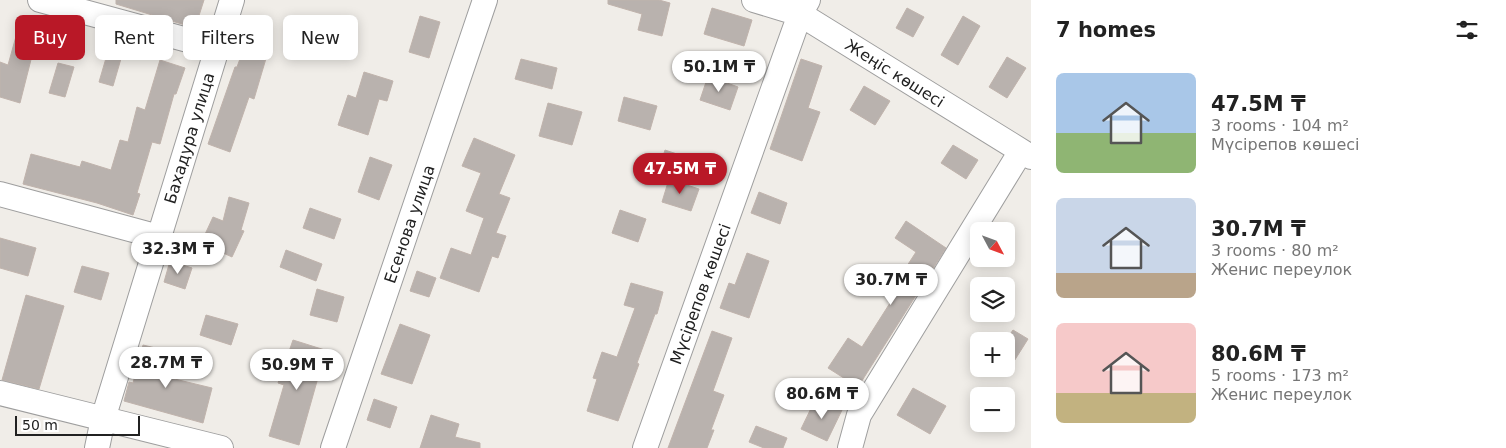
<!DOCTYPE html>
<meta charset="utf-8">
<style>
body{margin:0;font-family:"DejaVu Sans",sans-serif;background:#f6f6f6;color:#222;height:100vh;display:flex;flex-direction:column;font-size:19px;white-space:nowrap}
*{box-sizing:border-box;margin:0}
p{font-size:16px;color:#767676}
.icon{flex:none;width:28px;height:28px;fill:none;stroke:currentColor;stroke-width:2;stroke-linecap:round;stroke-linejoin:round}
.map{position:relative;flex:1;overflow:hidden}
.panel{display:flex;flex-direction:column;background:#fff;width:475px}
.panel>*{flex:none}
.hud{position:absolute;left:15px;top:15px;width:475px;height:45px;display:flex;gap:10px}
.needle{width:32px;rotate:131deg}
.tools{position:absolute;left:970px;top:222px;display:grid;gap:10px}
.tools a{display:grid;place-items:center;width:45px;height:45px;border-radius:8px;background:#fff;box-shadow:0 2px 12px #0003;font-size:25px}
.scale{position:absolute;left:15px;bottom:12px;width:125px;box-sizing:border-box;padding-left:5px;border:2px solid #212121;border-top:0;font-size:14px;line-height:18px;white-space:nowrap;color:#212121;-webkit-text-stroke:4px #fff;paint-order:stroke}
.price{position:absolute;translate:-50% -42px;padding:0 11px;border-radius:18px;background:#fff;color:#222;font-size:16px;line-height:32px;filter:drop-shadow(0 1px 2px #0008)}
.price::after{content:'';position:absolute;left:50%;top:30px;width:15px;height:11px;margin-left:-8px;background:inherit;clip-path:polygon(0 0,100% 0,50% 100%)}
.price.selected{background:#b91827;color:#fff}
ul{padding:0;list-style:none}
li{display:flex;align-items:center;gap:15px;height:125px;padding:0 25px}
li span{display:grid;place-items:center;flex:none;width:140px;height:100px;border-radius:8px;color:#555}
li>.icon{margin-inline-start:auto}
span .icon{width:60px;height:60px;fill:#fffc;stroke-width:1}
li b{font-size:21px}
h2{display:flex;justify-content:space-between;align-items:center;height:60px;padding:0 25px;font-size:21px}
.pill{padding:0 18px;border-radius:8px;background:#fff;box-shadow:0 2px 12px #0003;font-size:18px;line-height:45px}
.pill.selected{background:#b91827;color:#fff}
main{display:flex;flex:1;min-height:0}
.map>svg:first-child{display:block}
.building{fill:#b9b2ae;stroke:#c0b3ac}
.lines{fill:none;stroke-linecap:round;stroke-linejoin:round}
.minor-casing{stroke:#9e9e9e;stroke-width:26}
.minor{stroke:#fff;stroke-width:24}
.labels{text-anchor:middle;stroke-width:4;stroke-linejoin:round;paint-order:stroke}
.street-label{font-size:16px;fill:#212121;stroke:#fff}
</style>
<main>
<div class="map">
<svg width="1031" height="448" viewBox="0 0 1031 448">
<rect width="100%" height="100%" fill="#f0ede8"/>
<path class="building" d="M116,0H204L195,28L116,4Z
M608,0H659L670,3L662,36L638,30L642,14L608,4Z
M712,8L752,20L744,46L704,34Z
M907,8L924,17L913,37L896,28Z
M420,16L440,22L429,58L409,52Z
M963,16L980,26L958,65L941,55Z
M20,22L39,28L20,103L0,97V62L8,65Z
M248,37L270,45L254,99L249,97L230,152L208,144L235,67H237Z
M111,41L125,45L113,86L99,82Z
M1007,57L1026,68L1007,98L989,87Z
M521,59L557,68L552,89L515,79Z
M801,59L822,66L808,108L820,112L802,161L770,149Z
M160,60L185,68L176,94H174L160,144L152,142L137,193L140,194L133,215L97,203L23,184L31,154L80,167L82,161L111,170L120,140L128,142L137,107L145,110Z
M58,63L74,67L65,97L49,93Z
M364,72L393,81L387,101L379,99L368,135L338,125L348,95L356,98Z
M708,76L738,87L730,110L700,100Z
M864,86L890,101L875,125L850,110Z
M624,97L657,106L650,130L618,121Z
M548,103L582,112L572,145L539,136Z
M474,138L515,155L499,194L510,198L496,233L506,236L498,258L492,256L479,292L440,278L451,248L471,255L484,218L466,211L481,173L462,166Z
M953,145L978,160L966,179L941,163Z
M665,150L686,157L679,179L658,172Z
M370,157L392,165L379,200L358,192Z
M669,179L699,189L691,211L662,202Z
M759,192L787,203L780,224L751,213Z
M229,197L249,203L241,230L244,231L232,257L201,243L213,217L223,221Z
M310,208L341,219L334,239L303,228Z
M620,210L646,219L638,242L612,233Z
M906,221L946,248L858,387L828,368L848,338L862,347L897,292L892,289L916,252L895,238Z
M0,238L36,248L28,276L0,268Z
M286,250L322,264L316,281L280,267Z
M747,253L769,261L749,318L720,308L729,283L735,285Z
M170,261L192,268L185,289L164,282Z
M82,266L109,273L101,300L74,292Z
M417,271L436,278L429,297L410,291Z
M631,283L663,292L657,314H655L637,363L639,364L618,421L587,411L597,379L593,378L602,352L617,357L635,308L624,305Z
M317,289L344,297L337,322L310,315Z
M26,295L64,306L39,389L2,380Z
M206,315L238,324L231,345L200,335Z
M400,324L430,335L412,384L381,374Z
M1013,330L1028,339L1006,374V340Z
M712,331L732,338L713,391L724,395L711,430H714L707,448H668Z
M293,340L328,351L323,368L321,367L299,445L269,436L284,385L278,383Z
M143,345L168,351L162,376L212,388L203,423L124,401L129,382L133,383Z
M913,388L946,406L930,434L897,415Z
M816,398L842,410L827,441L801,429Z
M374,399L397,407L390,428L367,420Z
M431,415L459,424L455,437L480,443V448H420Z
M756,426L787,438L783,448H764L749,442Z"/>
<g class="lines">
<g class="minor-casing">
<path id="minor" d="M40,0L217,48
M754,0L800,14L1031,157
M0,194L159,237
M0,393L221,448
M97,448L103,419L232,0
M333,448L485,0
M645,448L800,14L808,0
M850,448L859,415L1021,151"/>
</g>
<use href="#minor" class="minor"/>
</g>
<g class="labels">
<g class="street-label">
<text transform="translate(895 73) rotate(32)" y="6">Жеңіс көшесі</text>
<text transform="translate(189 138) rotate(-73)" y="6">Бахадура улица</text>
<text transform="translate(409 224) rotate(-71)" y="6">Есенова улица</text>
<text transform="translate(700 294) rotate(-70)" y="6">Мүсірепов көшесі</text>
</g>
</g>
</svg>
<div class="tools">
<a><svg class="needle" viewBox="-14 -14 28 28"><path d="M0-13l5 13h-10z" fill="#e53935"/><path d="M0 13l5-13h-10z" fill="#767676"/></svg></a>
<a><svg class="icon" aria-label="layers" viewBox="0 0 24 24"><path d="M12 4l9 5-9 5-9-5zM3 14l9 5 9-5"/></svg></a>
<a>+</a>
<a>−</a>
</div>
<div class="scale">50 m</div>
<b class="price" style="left:719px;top:93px">50.1M ₸</b>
<b class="price selected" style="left:680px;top:195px">47.5M ₸</b>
<b class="price" style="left:178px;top:275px">32.3M ₸</b>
<b class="price" style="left:891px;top:306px">30.7M ₸</b>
<b class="price" style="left:166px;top:389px">28.7M ₸</b>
<b class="price" style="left:297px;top:391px">50.9M ₸</b>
<b class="price" style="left:822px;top:420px">80.6M ₸</b>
<div class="hud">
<a class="pill selected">Buy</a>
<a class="pill">Rent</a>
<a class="pill">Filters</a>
<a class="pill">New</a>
</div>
</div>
<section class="panel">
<h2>7 homes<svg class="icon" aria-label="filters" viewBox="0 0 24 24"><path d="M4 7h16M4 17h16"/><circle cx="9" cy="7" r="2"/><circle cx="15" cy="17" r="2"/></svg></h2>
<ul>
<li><span style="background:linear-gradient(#a9c7e8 60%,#8fb573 0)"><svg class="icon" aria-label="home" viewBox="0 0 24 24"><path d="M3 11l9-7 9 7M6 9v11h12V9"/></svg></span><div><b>47.5M ₸</b><p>3 rooms · 104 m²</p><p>Мүсірепов көшесі</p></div></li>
<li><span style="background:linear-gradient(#c9d6e8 75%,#b9a48a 0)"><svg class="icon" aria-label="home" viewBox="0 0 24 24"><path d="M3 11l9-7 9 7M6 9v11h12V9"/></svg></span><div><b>30.7M ₸</b><p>3 rooms · 80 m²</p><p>Женис переулок</p></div></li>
<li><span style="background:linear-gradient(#f6c9c9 70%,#c2b280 0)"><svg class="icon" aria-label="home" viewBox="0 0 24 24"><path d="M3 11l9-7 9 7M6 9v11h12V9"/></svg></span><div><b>80.6M ₸</b><p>5 rooms · 173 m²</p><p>Женис переулок</p></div></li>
</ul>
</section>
</main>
